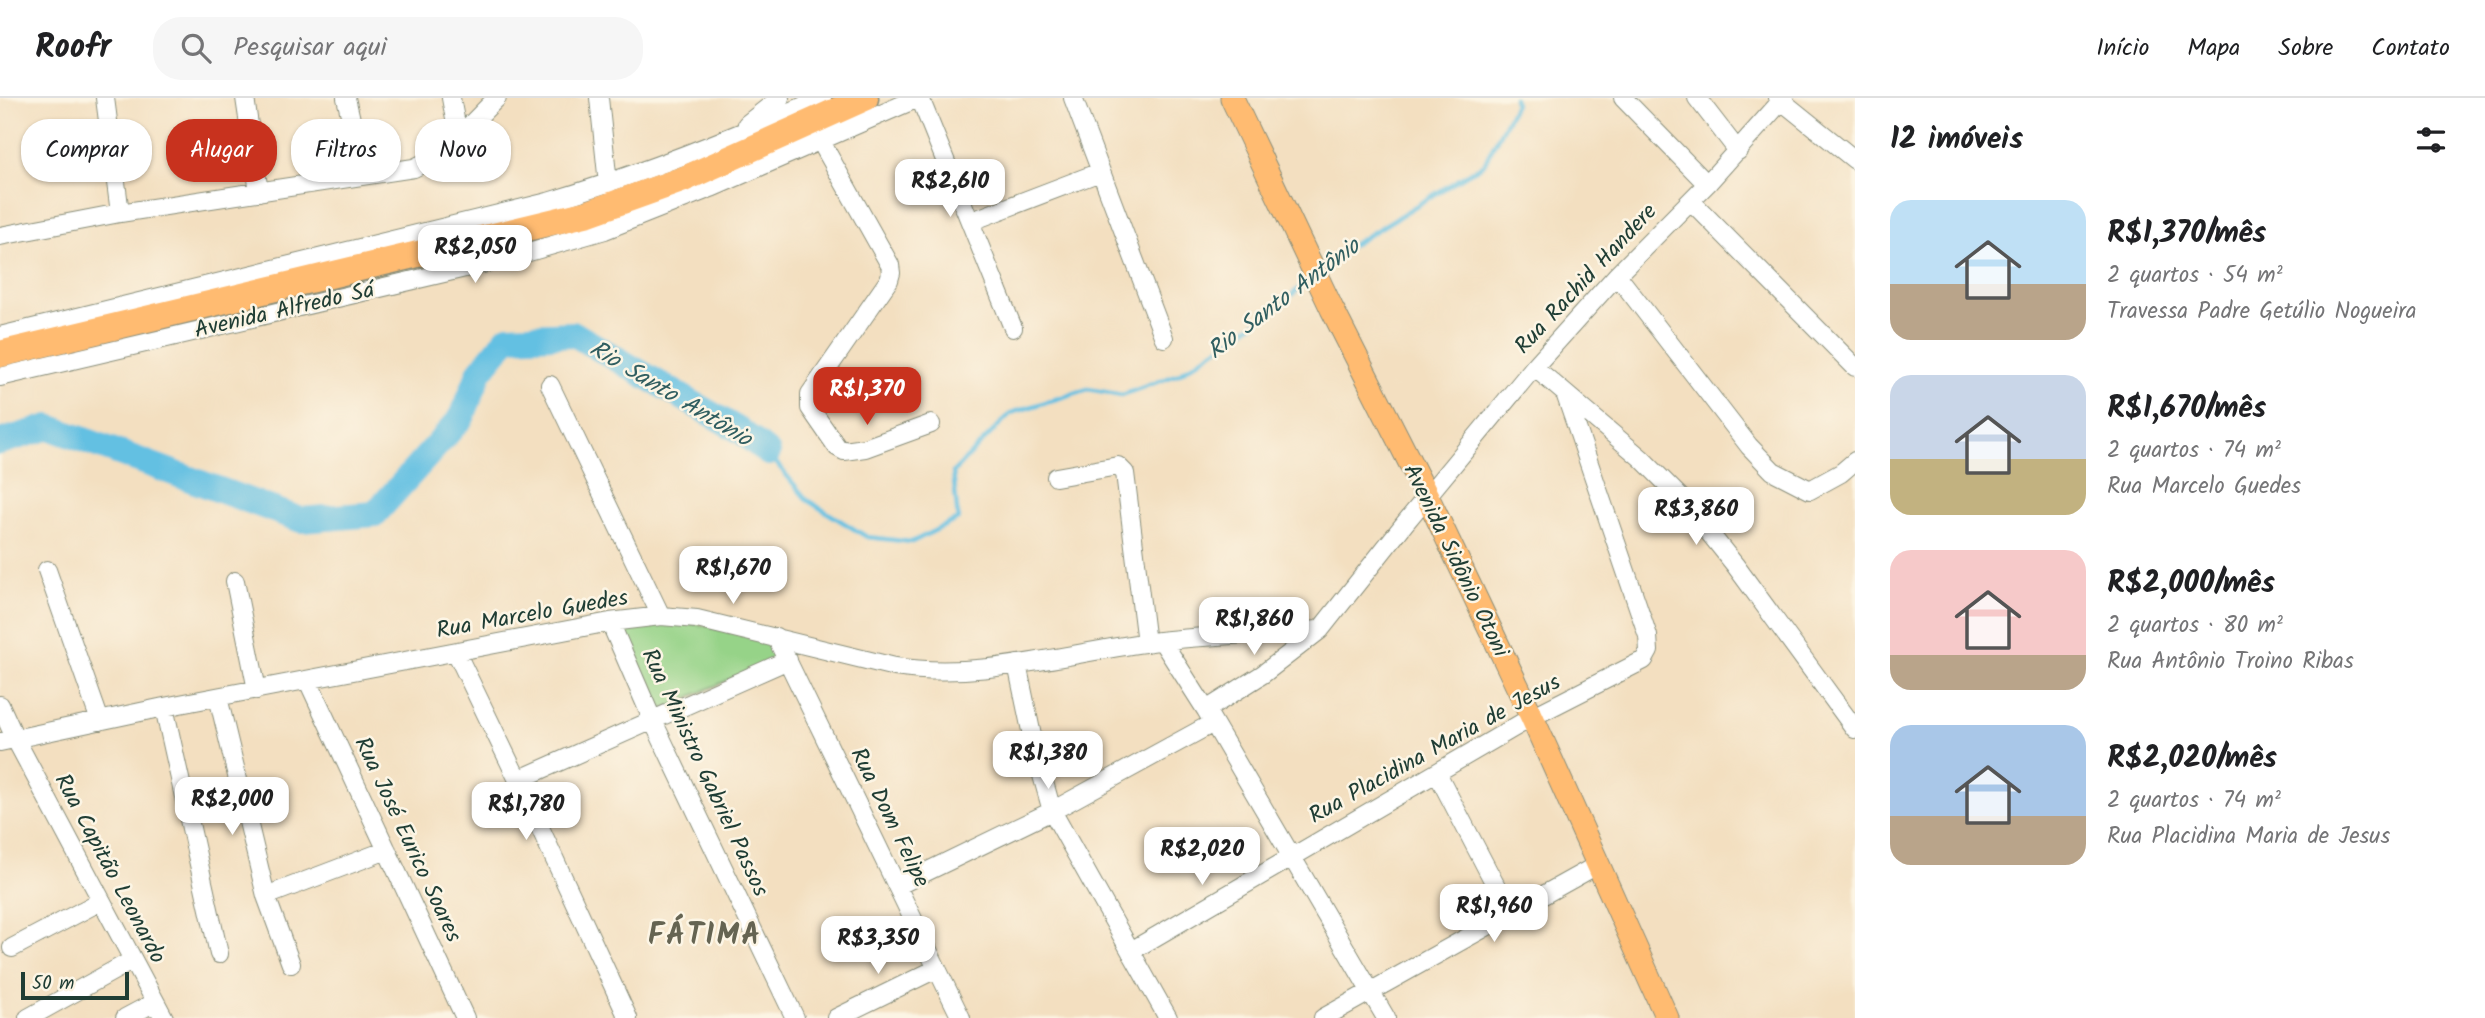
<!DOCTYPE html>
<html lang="pt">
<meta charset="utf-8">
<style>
body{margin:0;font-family:Kalam,sans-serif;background:#f6f6f6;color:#202124;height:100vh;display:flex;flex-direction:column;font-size:26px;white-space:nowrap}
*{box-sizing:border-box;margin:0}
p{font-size:23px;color:#757577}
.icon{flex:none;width:38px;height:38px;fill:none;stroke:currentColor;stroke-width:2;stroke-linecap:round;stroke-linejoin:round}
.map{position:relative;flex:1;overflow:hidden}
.details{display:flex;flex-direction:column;background:#fff;width:630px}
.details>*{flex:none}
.banner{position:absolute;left:21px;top:21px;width:665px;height:63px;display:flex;gap:14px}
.scale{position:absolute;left:21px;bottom:18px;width:108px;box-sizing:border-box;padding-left:7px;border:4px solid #1f3d34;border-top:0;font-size:19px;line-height:24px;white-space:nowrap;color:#1f3d34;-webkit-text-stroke:5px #fcf5e5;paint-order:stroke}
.price{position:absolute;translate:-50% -60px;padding:0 16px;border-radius:14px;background:#fff;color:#222;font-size:23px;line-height:46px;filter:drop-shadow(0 2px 4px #0008)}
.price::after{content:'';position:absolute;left:50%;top:42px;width:21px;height:16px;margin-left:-10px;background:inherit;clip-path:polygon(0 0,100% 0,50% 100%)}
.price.current{background:#c8321e;color:#fff}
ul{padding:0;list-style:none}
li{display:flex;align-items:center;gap:21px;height:175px;padding:0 35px}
li span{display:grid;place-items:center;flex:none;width:196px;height:140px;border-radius:21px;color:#555}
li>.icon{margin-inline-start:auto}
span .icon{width:84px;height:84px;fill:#fffc;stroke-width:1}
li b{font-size:30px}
h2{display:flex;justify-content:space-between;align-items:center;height:84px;padding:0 35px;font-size:30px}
.pill{padding:0 24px;border-radius:28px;background:#fff;box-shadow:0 2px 5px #0004;font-size:24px;line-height:63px}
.pill.current{background:#c8321e;color:#fff}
header{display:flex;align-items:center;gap:42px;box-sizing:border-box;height:98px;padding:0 35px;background:#fff;border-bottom:2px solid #e0e0e0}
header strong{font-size:33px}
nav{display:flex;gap:38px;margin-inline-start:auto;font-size:24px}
.search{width:490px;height:63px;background:#f6f6f6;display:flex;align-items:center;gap:18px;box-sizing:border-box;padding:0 24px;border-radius:28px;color:#757577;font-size:26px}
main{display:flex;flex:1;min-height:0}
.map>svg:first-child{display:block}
.green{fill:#96d388;stroke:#5a885e;stroke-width:2}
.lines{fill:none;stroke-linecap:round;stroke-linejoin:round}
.stream{stroke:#64c0e2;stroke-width:4.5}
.river{stroke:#64c0e2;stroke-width:26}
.minor-casing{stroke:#898e7a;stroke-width:20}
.major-casing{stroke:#898e7a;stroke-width:25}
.highway-casing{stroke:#898e7a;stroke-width:29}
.minor{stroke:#fff;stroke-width:18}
.major{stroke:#ffbb71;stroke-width:23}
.highway{stroke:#ffbb71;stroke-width:26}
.labels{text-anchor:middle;stroke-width:5;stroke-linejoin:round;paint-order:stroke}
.street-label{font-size:23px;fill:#1f3d34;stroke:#fcf5e5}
.water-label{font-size:24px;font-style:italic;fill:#305e60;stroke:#fcf5e5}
.district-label{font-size:30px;font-weight:bold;letter-spacing:2px;fill:#656452;stroke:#fcf5e5}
</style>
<header>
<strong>Roofr</strong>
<div class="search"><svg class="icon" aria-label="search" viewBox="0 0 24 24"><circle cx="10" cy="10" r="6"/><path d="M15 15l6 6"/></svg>Pesquisar aqui</div>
<nav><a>Início</a><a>Mapa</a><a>Sobre</a><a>Contato</a></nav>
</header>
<main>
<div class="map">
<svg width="1855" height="920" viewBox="0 0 1855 920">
<rect width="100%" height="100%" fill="#fcf5e5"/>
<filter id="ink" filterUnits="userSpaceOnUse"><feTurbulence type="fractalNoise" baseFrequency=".0143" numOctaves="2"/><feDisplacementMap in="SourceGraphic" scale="14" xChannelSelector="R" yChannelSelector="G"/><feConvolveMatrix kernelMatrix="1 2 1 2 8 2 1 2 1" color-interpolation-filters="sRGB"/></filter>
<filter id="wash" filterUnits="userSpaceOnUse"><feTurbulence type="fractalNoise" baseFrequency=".00686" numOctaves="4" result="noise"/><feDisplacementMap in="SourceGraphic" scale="28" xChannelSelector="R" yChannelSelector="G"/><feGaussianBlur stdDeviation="1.57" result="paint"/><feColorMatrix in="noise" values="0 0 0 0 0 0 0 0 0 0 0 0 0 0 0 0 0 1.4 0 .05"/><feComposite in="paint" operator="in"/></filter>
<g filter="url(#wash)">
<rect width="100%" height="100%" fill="#f3dfc0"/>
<path class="green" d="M664,520L766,539L776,561L652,616L615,529Z"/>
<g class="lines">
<path class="stream" d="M1320,170L1328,162L1484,66L1515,6L1514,0
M768,355L807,402L867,439L912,444L958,421L953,374L1011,315L1088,291L1122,297L1179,276L1280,208L1309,181"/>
<path class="river" d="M0,344L49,329L301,422L375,416L462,319L480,273L508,239L574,236L742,334L768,355"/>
</g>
</g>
<g filter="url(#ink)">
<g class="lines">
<g class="minor-casing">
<path id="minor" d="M105,0L120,115
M245,0L259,94
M346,0L364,77
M451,0L458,37
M599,0L608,86
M920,0L1013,230
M1073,0L1164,240
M1623,0L1707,86
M1697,0L1738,53
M1778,0L1855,62
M747,26L780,0
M820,42L890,167L891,175L889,182L810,296V310L837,349L844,353L865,350L931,326
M1691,103L1855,269
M972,123L1100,74
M0,138L120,115L414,70C447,55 471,25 497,0
M1617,177L1749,348L1773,373L1810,392L1841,375L1855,363
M0,238L548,104C642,76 732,40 822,0
M1534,269L1641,360L1683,402L1735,467L1855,631
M0,279L508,160L605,132L711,90L918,0
M550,287L661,518
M1056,379L1118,368L1125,375L1146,545
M47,472L100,623
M235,483L257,592
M610,524L652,621L795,920
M776,539L961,920
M1162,543L1206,612L1386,920
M456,554L518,682L628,920
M1017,566L1035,652L1052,713L1168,920
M308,583L465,920
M218,599L266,798L291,866
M0,607L16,642L164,920
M164,609L219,856
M1206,612L1263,576L1320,532
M0,644L164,609L610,524L661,518L697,521L895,569C978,582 1063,556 1144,545C1202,537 1262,536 1320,532L1405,425L1534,269L1617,177L1707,86L1784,0
M1437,675L1510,815
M518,682L788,562
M897,788L1052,713L1213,625
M266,798L387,752
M12,850L101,803
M1131,853L1532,619L1644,562L1649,553L1648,538L1566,298
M28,920L133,862
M125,920L155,904
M836,920L936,871
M1323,920L1599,766"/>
</g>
<g class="major-casing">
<path id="major" d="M1232,0L1332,211L1427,398L1532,619L1667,920"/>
</g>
<g class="highway-casing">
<path id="highway" d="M0,256L589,115L684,81L865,0"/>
</g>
<use href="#minor" class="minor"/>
<use href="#major" class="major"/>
<use href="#highway" class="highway"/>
</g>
</g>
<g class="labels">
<g class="street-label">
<text transform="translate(1585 180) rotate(-47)" y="8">Rua Rachid Handere</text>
<text transform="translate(284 211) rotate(-13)" y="8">Avenida Alfredo Sá</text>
<text transform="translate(1457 462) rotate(64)" y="8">Avenida Sidônio Otoni</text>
<text transform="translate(532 515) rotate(-10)" y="8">Rua Marcelo Guedes</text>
<text transform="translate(1434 650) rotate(-29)" y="8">Rua Placidina Maria de Jesus</text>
<text transform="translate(706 674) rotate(65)" y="8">Rua Ministro Gabriel Passos</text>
<text transform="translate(891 719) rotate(64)" y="8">Rua Dom Felipe</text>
<text transform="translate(409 741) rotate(65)" y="8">Rua José Eurico Soares</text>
<text transform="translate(111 770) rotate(62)" y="8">Rua Capitão Leonardo</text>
</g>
<g class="water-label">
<text transform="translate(1283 200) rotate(-37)" y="8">Rio Santo Antônio</text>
<text transform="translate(671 295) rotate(31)" y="8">Rio Santo Antônio</text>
</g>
<g class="district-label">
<text x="705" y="846">FÁTIMA</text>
</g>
</g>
</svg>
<div class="scale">50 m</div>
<b class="price" style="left:950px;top:121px">R$2,610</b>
<b class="price" style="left:475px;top:187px">R$2,050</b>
<b class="price current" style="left:867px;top:329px">R$1,370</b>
<b class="price" style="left:1696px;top:449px">R$3,860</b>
<b class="price" style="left:733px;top:508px">R$1,670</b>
<b class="price" style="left:1254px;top:559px">R$1,860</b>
<b class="price" style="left:1048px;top:693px">R$1,380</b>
<b class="price" style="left:232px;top:739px">R$2,000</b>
<b class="price" style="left:526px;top:744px">R$1,780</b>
<b class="price" style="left:1202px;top:789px">R$2,020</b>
<b class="price" style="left:1494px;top:846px">R$1,960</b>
<b class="price" style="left:878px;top:878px">R$3,350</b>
<div class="banner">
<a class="pill">Comprar</a>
<a class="pill current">Alugar</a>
<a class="pill">Filtros</a>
<a class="pill">Novo</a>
</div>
</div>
<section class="details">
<h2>12 imóveis<svg class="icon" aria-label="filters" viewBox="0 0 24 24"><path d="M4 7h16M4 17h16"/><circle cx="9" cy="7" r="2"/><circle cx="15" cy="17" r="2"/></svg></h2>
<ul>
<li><span style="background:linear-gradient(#bfe0f5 60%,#b9a48a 0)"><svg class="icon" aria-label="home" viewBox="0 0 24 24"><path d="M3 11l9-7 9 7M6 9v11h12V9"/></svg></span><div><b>R$1,370/mês</b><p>2 quartos · 54 m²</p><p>Travessa Padre Getúlio Nogueira</p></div></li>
<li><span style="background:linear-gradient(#c9d6e8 60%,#c2b280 0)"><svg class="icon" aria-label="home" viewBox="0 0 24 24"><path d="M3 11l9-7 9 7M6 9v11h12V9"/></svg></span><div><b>R$1,670/mês</b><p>2 quartos · 74 m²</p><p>Rua Marcelo Guedes</p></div></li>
<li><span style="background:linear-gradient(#f6c9c9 75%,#b9a48a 0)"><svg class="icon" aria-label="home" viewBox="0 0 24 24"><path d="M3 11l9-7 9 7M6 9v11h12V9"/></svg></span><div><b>R$2,000/mês</b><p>2 quartos · 80 m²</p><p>Rua Antônio Troino Ribas</p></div></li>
<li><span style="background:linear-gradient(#a9c7e8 65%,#b9a48a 0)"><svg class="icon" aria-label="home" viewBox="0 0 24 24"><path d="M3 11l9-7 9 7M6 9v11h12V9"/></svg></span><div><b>R$2,020/mês</b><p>2 quartos · 74 m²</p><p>Rua Placidina Maria de Jesus</p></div></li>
</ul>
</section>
</main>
